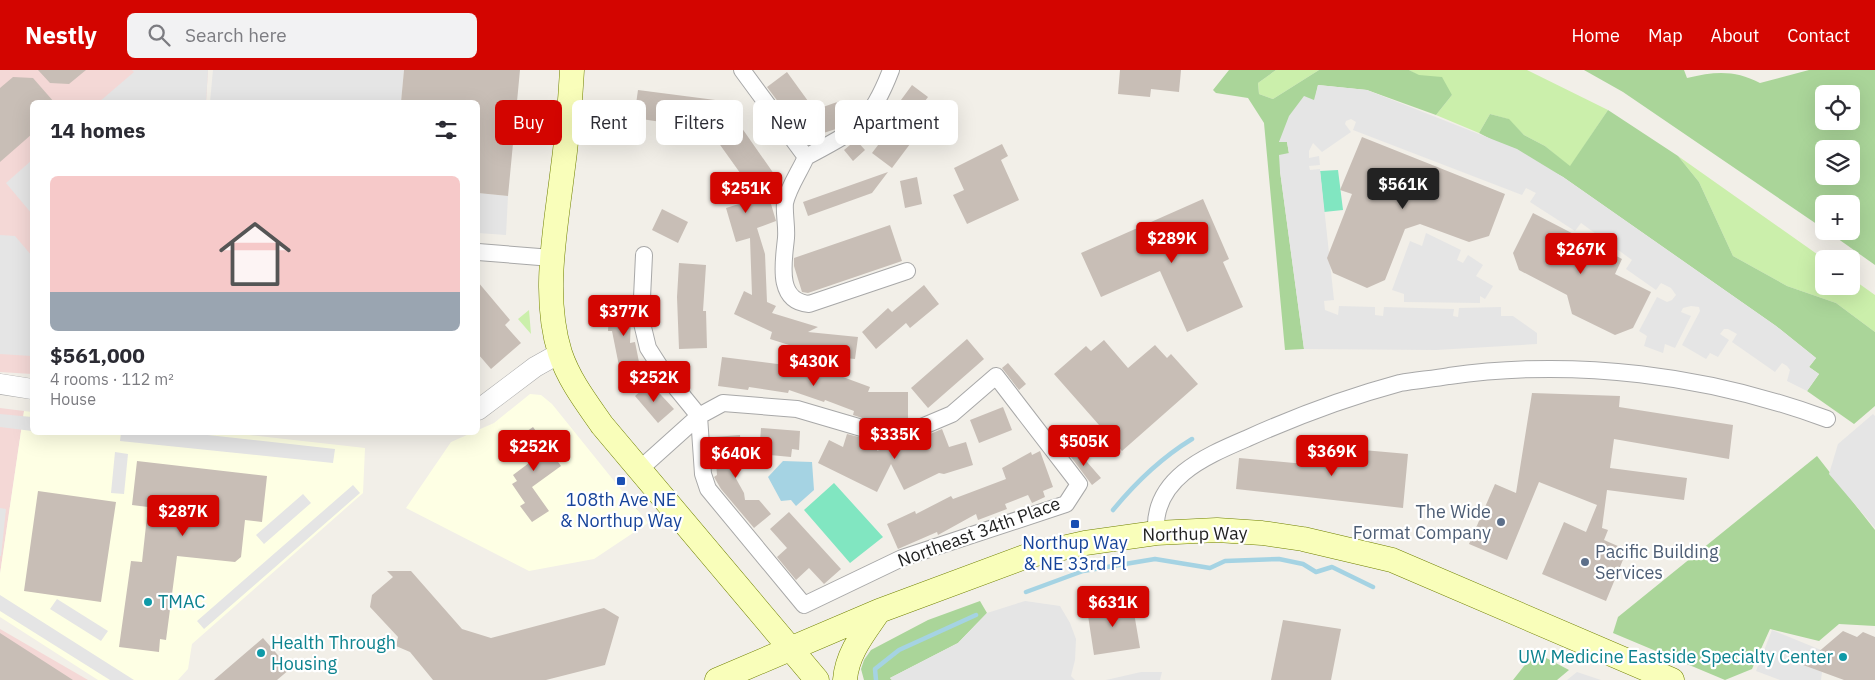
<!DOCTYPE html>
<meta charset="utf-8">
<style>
body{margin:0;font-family:"IBM Plex Sans",sans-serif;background:#f2f2f3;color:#2b2b33;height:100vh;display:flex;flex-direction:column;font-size:19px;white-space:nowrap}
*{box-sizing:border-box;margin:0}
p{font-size:16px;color:#7c7c81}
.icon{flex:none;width:28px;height:28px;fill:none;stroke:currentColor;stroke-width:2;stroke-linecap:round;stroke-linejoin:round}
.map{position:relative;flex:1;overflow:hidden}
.sheet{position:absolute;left:30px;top:30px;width:450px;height:335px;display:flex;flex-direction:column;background:#fff;border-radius:8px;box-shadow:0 5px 20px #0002}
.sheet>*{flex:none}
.hud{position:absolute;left:495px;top:30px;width:475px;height:45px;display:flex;gap:10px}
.fabs{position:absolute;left:1815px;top:15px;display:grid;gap:10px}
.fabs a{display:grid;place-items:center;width:45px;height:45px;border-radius:8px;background:#fff;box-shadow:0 5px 20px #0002;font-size:25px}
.price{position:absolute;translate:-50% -42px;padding:0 11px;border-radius:5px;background:#d30500;color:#fff;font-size:16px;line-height:32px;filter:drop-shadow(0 1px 2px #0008)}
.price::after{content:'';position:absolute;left:50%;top:30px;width:15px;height:11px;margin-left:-8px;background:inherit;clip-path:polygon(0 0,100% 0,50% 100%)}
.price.selected{background:#222;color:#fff}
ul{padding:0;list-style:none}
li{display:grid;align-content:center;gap:10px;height:265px;padding:0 20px}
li+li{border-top:1px solid #e1e1e2}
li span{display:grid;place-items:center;height:155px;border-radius:8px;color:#555}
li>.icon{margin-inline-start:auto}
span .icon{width:90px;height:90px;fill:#fffc;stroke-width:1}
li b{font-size:21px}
h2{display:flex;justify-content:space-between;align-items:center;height:60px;padding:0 20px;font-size:21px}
.tag{padding:0 18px;border-radius:8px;background:#fff;box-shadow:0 5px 20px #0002;font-size:18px;line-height:45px}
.tag.selected{background:#d30500;color:#fff}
header{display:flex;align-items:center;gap:30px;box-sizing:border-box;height:70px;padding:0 25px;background:#d30500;color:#fff}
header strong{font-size:24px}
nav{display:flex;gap:28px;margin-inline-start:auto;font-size:18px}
.search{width:350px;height:45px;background:#f2f2f3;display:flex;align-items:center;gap:12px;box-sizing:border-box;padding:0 18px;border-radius:8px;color:#7c7c81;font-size:19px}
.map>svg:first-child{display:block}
.commercial{fill:#f4d8d6}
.education{fill:#feffe4}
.grass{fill:#cbefab}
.forest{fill:#aad599;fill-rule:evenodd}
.pitch{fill:#81e6c1}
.parking{fill:#e5e5e5}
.water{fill:#a5d3e3}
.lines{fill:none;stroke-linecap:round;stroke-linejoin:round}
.stream{stroke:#a5d3e3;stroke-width:4.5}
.building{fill:#c8beb6}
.minor-casing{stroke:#a8a8a8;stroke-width:18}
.tertiary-casing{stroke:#a8a8a8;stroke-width:21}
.secondary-casing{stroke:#708100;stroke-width:25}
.minor{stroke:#fff;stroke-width:16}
.tertiary{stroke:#fff;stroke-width:20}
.secondary{stroke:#f9feba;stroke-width:24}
.transit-dot{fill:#1a4fb4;stroke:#fff;stroke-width:2}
.service-dot{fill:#5c6f8a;stroke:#fff;stroke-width:2}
.culture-dot{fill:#0f9aa8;stroke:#fff;stroke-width:2}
.labels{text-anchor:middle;stroke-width:4.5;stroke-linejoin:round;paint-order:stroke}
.transit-label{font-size:18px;fill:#164399;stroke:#fff}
.service-label{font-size:18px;fill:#4e5e75;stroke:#fff;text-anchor:end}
.street-label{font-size:18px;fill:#212121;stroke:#fff}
.culture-label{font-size:18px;fill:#0d838f;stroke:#fff;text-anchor:start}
</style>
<header>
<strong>Nestly</strong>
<div class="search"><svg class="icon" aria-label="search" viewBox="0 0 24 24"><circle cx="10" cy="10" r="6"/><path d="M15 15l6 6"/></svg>Search here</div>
<nav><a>Home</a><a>Map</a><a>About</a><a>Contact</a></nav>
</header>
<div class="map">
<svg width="1875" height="610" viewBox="0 0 1875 610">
<rect width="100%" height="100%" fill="#f2efe8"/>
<path class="commercial" d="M0,0H208L206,32H32V304L0,302Z
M0,338L24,341L0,504Z
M0,559L88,610H0Z"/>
<path class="education" d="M530,324L541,325L552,334L648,453L594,489L529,501L406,438L451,372L494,353Z
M24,341L32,342V362H222L365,378L363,423L192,574L188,599L178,610H98L0,547V504Z"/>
<path class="grass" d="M1276,0H1319L1273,29L1259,24L1258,13Z
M1409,0H1527L1608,40L1570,97L1545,76L1524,65L1508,49L1490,44L1479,63L1436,45L1452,25Z
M1678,86L1824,189V216H1851V208L1875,225V262L1836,233L1787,216L1733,186L1699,112Z
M529,240L531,264L518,249Z"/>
<path class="forest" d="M1229,0H1276L1258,13L1259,24L1273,29L1319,0H1409L1419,5L1442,7L1452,25L1436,45L1367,20L1318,15L1315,30L1279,72H1287L1289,84L1280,101L1304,279L1285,280L1264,53L1248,28L1216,23L1213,20Z
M1584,0H1684L1687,8C1716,1 1735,0 1760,13L1809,0H1875V195L1827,161H1851V134H1824V159L1623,22ZM1824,24H1851V51H1824ZM1824,79H1851V106H1824Z
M1608,40L1678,86L1699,112L1733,186L1787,216L1836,233L1875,262V336L1854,354L1807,321L1819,304L1809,297L1816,288L1776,256L1563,107L1479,63L1490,44L1509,49L1524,65L1545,76L1570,96Z
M1817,386L1875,460V556L1839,554L1819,571L1770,559L1752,599L1725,610L1613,563L1618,547Z
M980,531L987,543L958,573L890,608L892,610H864L861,599L864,590L871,580L928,550Z
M1535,582L1569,600L1557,610H1513Z"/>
<path class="pitch" d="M1338,100L1343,140L1324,142L1320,101Z
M834,413L883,467L850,493L804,440Z"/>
<path class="parking" d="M132,0H208L206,32H99L134,2Z
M213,0H404L401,32H210Z
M1318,15L1367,20L1517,79L1563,107L1776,256L1816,288L1809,297L1819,304L1807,321L1787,311L1790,300L1787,296L1782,293L1775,302L1732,272L1737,264L1728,259H1724L1720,264L1729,270L1718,287L1710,283L1706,289L1682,275L1700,241L1699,237L1691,236L1683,238L1681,242L1691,246L1675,278L1665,274L1663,283L1644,276L1647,266L1639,261L1657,227L1667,232L1672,230L1676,225L1671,218L1661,213L1656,220L1626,199L1632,190L1581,153L1575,161L1530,132L1536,123L1526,118L1522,125L1353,60L1356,52L1351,49L1346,51L1345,54L1351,62L1322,82L1313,73L1309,81V88L1319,86L1320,95L1309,96L1310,100L1320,99L1334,230L1324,231L1325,240L1338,245L1339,236L1375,237V245L1383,246L1384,237L1454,239L1453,246L1458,247L1459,238L1501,237V246H1513L1537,263V274L1436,280L1304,279L1280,101L1279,85L1289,83L1287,72H1279L1289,46L1304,26L1314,30Z
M32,90V144L6,113Z
M478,123L508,126L506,165L478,163Z
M1426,163L1461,180L1457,190L1463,193L1468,185L1483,195L1476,206L1493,216L1485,229L1480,226V233L1404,232V224L1392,220L1410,171L1422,176Z
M0,165L15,166L32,186V286L0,284Z
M0,344L32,347V361L0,357Z
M1873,344L1875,346V458L1829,404L1838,374Z
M180,362L335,379L333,393L120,371L121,363Z
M115,382L128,384L124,424L111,423Z
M353,415L360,423L204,559L197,551Z
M303,424L311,433L264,474L256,465Z
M0,438L6,439L1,486H0Z
M0,525L134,610H110L0,541Z
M57,529L108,561L101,571L50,539Z
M1025,531L1060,536L1070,553L1076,569L1075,590L1071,606L1075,610H892L890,608L958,573L987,543Z
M1772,560L1821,580L1803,595L1822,602L1821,610H1780L1756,601Z
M1141,602H1162L1160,610H1106Z
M1577,602L1601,610H1567Z"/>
<path class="water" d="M783,391L812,392L814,420L796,436L791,430L781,431L768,407Z"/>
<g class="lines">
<path class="stream" d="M1113,440C1136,412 1161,388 1192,369
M1026,522L1083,501L1155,489L1210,498L1225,491L1279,489L1303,494L1316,502L1332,497L1373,517
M876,610L875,599L899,580L976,545"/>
</g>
<path class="building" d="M38,0H86L69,14L50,13Z
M404,0H520L508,126L478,123V32H401Z
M1120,0H1181L1179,22L1151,19L1150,27L1118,24Z
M787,2L808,31L788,45L767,17Z
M13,7L33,8L54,32H32V64L0,92V18Z
M912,15L928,27L902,62L913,70L892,98L872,83L897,50L890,45Z
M638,20L723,31L781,114L775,131L771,134L776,151L757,158L765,184L767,232L776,236L772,243L818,257L808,262L858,267L855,289L824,286L770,269L772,262L734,244L744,221L752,225L750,168L736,172L726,138L758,128L703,51L696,57L641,49L635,41Z
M840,31L847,51L836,59L817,65L809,42Z
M1362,67L1505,124L1489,166L1469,172L1420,154L1405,159L1385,210L1367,218L1333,203L1327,188L1352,124L1340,120Z
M856,70L865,80L853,91L844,80Z
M1002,74L1008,86L1001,90L1019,130L967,154L953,125L964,120L954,98Z
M888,102L872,123L808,146L803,132Z
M917,107L922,134L905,138L900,111Z
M1203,129L1229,189L1223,192L1243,237L1187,262L1160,201L1101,227L1081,183Z
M662,139L688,152L678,173L652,160Z
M1533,143L1622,189L1615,204L1651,222L1633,258L1615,265L1572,244L1567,225L1519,200L1513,183Z
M890,155L902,191L808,223L802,222L794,196V188Z
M679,193L706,195L703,241H706L707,278L679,279L677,227Z
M478,212L510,250L505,255L521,273L491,299L478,284Z
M924,215L939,234L910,258L906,253L876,279L862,262L888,238L892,242Z
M610,225L632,227L630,273L635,272L642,307L622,311L612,261H608Z
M967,269L984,289L928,338L911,318Z
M1104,270L1128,298L1155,275L1167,288L1171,284L1198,314L1122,381L1054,304L1086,276L1091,281Z
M722,287L824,300L870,317L868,322H908V348H862L853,345L854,341L825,330L824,332L789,320L788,323L749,317L748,320L718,316Z
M1008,293L1026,314L1019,320L1002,298Z
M650,313L674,339L658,353L635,326Z
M1532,323L1620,326L1619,337L1733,355L1729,389L1614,369L1610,398L1687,408L1684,430L1607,420L1602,458L1608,460L1604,470L1627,480L1606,531L1542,504L1564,452L1586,462L1597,435L1539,412L1507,490L1469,474L1495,414L1516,423Z
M1003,337L1012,360L979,373L970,350Z
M533,357L561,396L532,417L549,441L532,452L520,436L525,433L512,414L517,411L513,405L529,393L513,371Z
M761,358L800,361L799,380L792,379L791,387L759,384Z
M942,359L949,377L966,372L973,395L944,404L939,403L904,420L891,394L877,422L818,393L829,370L843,377L847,364L879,372L877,381L894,375H904Z
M740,365L742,395L729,396L744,423L745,430H759L771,444L754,458L721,419L714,407L717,405L714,367Z
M1074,377L1101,408L1092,415L1068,383Z
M1329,377L1408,384L1403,438L1236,419L1239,388L1327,396Z
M1040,381L1053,417L1043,421L1045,427L1032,433L1028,425L1005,434L1007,439L978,450L976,444L938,465L937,462L898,479L887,454L915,441L916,444L951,426L953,429L1006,409L1002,398L1031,382L1032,385Z
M137,391L267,406L262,452L245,450L241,487L235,492L177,486L166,570L160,569L159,582L119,577L131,491L142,492L148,437L132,435Z
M38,421L116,432L101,532L24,521Z
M789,442L841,499L824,514L809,498L796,510L777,487L787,478L770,459Z
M387,501H411L462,559L491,568L604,538L619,547L605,595L546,610H433L410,582L396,576L398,567L370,537L372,525L393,507Z
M1132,531L1140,578L1094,585L1087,539Z
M1283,550L1341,559L1331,610H1271Z
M1843,561L1857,567L1863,562L1875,567V610H1844L1803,595Z
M0,563L73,610H0Z
M263,568L290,599L277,610H214Z"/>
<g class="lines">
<g class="minor-casing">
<path id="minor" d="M742,0L806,87C856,60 870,55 891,0
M806,87C800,101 788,118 785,133C784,144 787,156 786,168C784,190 775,231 809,234L907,201
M478,182L552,188
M640,399L699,346L723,333L797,339L872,361L900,366L952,344L996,306L1079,414L1066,434L902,488L804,535L708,419L703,404L699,346L664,303L648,278L641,249L644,185
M1156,463C1152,408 1206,386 1248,368C1297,346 1348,327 1400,313C1416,310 1433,309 1449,306C1575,288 1707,305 1827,349"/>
</g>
<g class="tertiary-casing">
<path id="tertiary" d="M0,314L32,319
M478,340L535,297L560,283"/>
</g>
<g class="secondary-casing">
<path id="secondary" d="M572,0C570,38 566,76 561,113C554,168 543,229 560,283C569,310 586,332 602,355L817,610
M717,610L879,541L1027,486L1085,473L1156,463L1217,460L1262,463L1303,469L1392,490L1672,610
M845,610C847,583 864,563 879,541"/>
</g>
<use href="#minor" class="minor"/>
<use href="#tertiary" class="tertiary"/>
<use href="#secondary" class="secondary"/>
</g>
<g class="transit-dot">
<rect x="616" y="406" width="10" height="10" rx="2.5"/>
<rect x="1070" y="449" width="10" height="10" rx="2.5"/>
</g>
<g class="service-dot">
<circle cx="1501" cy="452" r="5"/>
<circle cx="1585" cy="492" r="5"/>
</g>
<g class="culture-dot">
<circle cx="148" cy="532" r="5"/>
<circle cx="261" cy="583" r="5"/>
<circle cx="1843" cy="587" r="5"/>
</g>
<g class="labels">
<g class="transit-label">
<text x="621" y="436">108th Ave NE<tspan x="621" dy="21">&amp; Northup Way</tspan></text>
<text x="1075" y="479">Northup Way<tspan x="1075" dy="21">&amp; NE 33rd Pl</tspan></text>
</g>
<g class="service-label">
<text x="1491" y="448">The Wide<tspan x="1491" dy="21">Format Company</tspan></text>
<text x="1595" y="488" text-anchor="start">Pacific Building<tspan x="1595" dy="21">Services</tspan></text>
</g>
<g class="street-label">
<text transform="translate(979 462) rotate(-20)" y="6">Northeast 34th Place</text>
<text transform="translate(1195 464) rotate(-1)" y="6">Northup Way</text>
</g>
<g class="culture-label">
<text x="158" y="538">TMAC</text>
<text x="271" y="579">Health Through<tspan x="271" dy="21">Housing</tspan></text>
<text x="1833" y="593" text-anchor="end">UW Medicine Eastside Specialty Center</text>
</g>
</g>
</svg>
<div class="fabs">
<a><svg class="icon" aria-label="locate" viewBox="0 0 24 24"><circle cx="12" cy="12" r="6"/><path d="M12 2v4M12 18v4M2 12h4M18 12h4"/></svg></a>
<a><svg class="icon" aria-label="layers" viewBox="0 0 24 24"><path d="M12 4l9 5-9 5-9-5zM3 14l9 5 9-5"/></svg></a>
<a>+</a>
<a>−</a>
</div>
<b class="price selected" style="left:1403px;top:140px">$561K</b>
<b class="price" style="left:746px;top:144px">$251K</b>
<b class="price" style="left:1172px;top:194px">$289K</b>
<b class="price" style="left:1581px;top:205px">$267K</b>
<b class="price" style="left:624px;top:267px">$377K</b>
<b class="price" style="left:814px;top:317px">$430K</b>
<b class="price" style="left:654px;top:333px">$252K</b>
<b class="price" style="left:895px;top:390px">$335K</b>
<b class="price" style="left:1084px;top:397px">$505K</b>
<b class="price" style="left:534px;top:402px">$252K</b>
<b class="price" style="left:1332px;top:407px">$369K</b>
<b class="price" style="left:736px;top:409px">$640K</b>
<b class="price" style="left:183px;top:467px">$287K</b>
<b class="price" style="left:1113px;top:558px">$631K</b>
<div class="hud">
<a class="tag selected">Buy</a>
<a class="tag">Rent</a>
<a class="tag">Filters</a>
<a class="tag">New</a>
<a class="tag">Apartment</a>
</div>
<section class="sheet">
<h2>14 homes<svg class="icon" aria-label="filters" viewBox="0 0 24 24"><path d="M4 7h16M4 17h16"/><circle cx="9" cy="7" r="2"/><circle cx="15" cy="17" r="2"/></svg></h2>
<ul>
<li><span style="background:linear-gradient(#f6c9c9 75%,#9aa5b1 0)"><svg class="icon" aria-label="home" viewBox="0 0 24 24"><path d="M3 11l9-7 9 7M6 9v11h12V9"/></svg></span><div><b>$561,000</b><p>4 rooms · 112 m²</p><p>House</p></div></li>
</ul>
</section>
</div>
